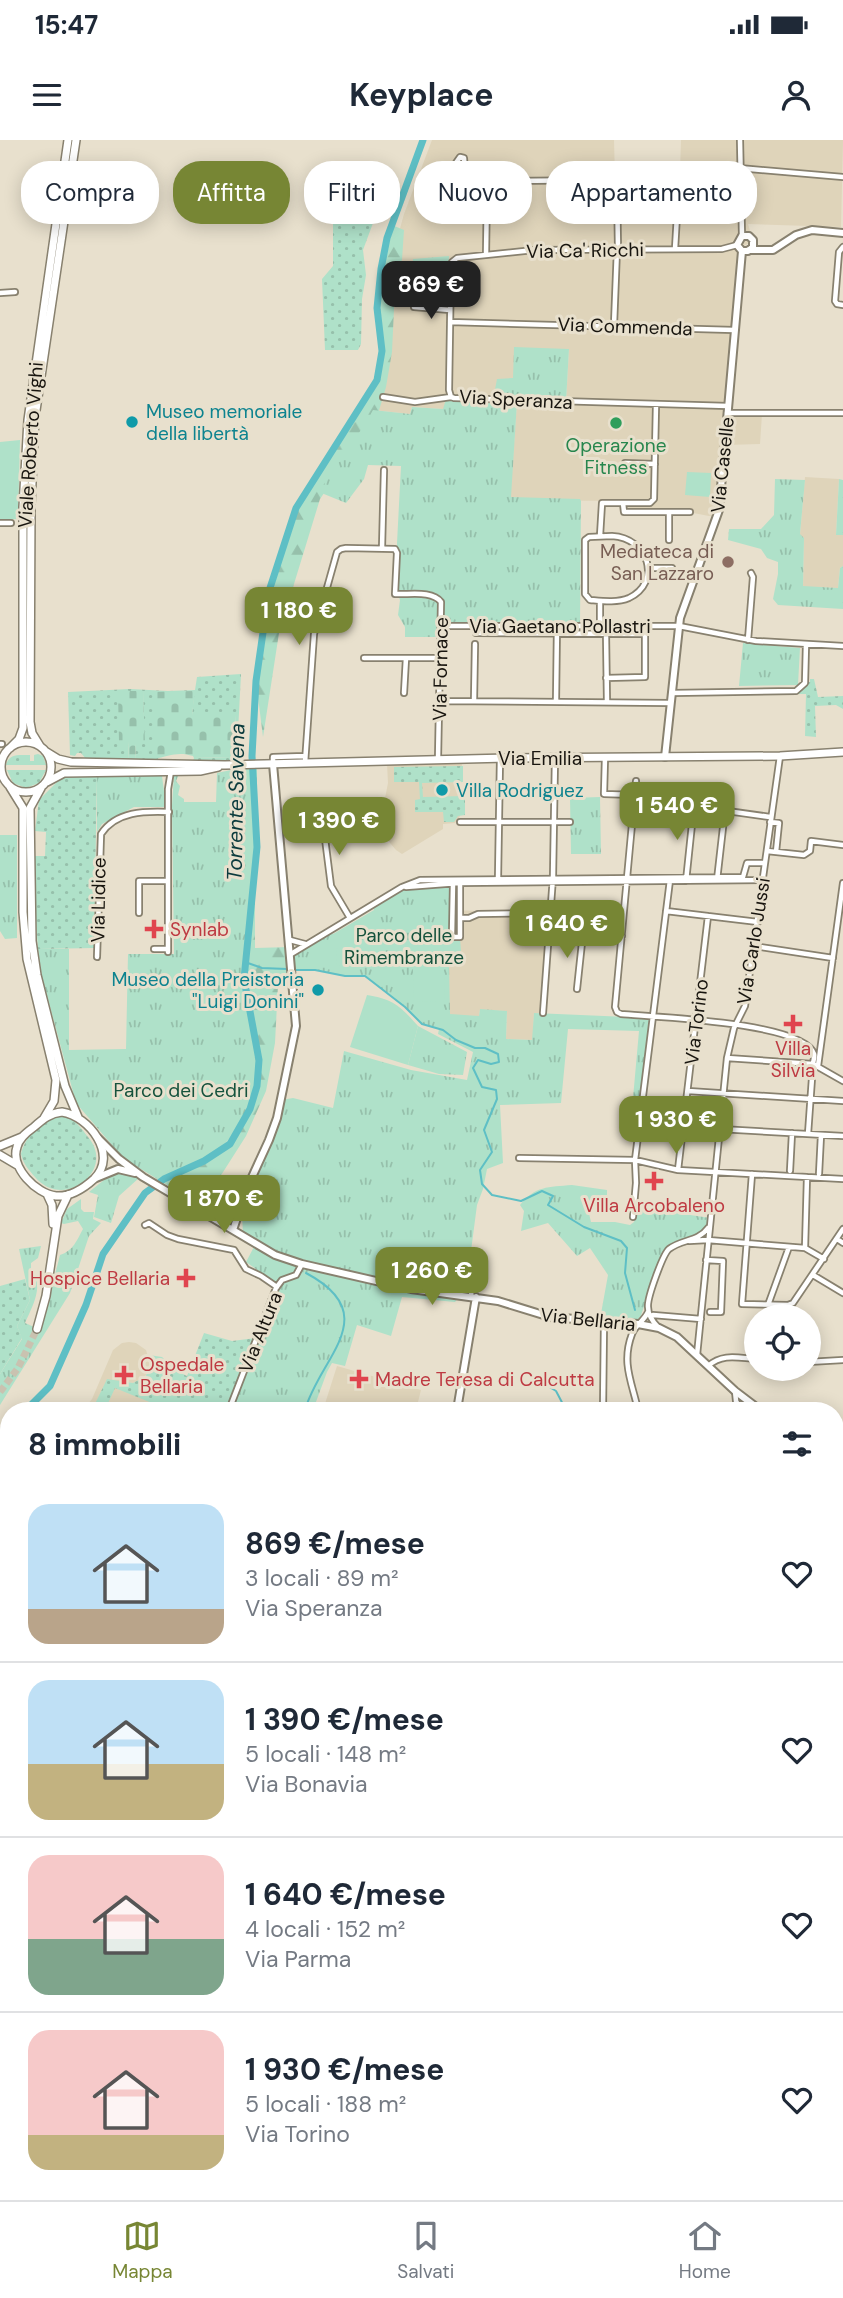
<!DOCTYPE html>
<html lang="it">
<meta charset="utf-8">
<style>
body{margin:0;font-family:"DM Sans",sans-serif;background:#f2f2f3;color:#1f2937;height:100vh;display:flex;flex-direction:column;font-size:26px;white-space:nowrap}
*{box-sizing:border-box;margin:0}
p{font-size:23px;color:#747a83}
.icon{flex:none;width:38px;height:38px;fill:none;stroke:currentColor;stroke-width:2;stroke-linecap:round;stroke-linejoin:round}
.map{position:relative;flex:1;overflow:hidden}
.drawer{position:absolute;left:0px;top:1262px;width:844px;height:800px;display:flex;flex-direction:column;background:#fff;border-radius:28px 28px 0 0;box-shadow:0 4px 18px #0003}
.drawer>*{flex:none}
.hud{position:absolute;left:21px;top:21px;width:802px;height:63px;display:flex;gap:14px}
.tools{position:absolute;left:744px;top:1164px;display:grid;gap:14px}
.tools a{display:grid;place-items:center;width:77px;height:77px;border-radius:50%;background:#fff;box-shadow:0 4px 18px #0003;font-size:35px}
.price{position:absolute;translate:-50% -60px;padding:0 16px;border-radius:14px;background:#778634;color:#fff;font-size:23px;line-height:46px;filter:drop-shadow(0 2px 4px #0008)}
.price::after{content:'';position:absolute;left:50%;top:42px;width:21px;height:16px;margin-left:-10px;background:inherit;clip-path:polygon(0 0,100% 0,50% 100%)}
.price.active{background:#222;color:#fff}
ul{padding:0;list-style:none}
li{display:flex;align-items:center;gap:21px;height:175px;padding:0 28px}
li+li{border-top:2px solid #e0e1e3}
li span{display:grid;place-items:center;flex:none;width:196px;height:140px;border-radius:21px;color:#555}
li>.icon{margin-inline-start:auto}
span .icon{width:84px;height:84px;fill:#fffc;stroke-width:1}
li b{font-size:30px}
h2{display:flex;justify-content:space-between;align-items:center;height:84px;padding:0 28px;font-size:30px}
.tag{padding:0 24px;border-radius:28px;background:#fff;box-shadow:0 4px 18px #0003;font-size:24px;line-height:63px}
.tag.active{background:#778634;color:#fff}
.status{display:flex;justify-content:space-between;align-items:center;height:49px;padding:0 35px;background:#fff;direction:ltr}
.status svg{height:19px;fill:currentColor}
header{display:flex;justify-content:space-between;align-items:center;height:91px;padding:0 28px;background:#fff;font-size:32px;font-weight:700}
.dock{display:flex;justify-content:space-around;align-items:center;height:98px;border-top:2px solid #e0e1e3;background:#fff;font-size:19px;color:#747a83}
.dock a{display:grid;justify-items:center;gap:4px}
.dock .active{color:#778634}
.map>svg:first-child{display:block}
.built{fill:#dfd4ba}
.grass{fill:url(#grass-dots)}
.forest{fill:url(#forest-firs)}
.cemetery{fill:url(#cemetery-stones)}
.park{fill:url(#park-tufts)}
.pitch{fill:#afe1c9}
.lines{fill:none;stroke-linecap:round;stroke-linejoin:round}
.stream{stroke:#5ebfc5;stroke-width:2}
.river{stroke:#5ebfc5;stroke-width:7}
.primary-tunnel{stroke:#c9c2b0;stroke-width:7;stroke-dasharray:7 3.5;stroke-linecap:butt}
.street-casing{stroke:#88816f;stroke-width:8}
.secondary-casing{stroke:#88816f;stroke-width:10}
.primary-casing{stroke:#88816f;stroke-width:10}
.street{stroke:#fff;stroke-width:4.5}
.secondary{stroke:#fff;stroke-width:6}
.primary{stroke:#fff;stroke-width:7}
.culture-dot{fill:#0f9aa8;stroke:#e8e0cd;stroke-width:2.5}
.leisure-dot{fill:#2e9e5b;stroke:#e8e0cd;stroke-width:2.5}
.education-dot{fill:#8d6e63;stroke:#e8e0cd;stroke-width:2.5}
.health-dot{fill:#e0444e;stroke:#e8e0cd;stroke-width:2.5}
.labels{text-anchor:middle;stroke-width:6;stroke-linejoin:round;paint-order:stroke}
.street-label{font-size:19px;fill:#18150f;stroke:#e8e0cd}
.culture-label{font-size:19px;fill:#0d838f;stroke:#e8e0cd;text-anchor:start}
.leisure-label{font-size:19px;fill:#27864d;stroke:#e8e0cd}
.education-label{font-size:19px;fill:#785e54;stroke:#e8e0cd;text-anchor:end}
.health-label{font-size:19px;fill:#be3a42;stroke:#e8e0cd;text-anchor:start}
.park-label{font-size:19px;fill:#15523c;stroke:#e8e0cd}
.water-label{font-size:21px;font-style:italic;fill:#0b3b3d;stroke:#e8e0cd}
</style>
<div class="status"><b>15:47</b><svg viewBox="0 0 49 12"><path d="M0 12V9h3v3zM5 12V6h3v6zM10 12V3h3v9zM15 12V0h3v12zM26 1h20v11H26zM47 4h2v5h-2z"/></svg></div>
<header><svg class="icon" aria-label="menu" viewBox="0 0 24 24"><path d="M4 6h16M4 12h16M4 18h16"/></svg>Keyplace<svg class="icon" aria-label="person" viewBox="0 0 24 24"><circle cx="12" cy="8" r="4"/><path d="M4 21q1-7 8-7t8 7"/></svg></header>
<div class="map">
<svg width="843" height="2060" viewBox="0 0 843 2060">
<defs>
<pattern id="grass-dots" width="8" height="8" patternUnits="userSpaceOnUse" patternTransform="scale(1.75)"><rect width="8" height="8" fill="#afe1c9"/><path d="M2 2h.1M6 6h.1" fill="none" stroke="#96c0ab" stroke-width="1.8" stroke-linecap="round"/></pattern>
<pattern id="forest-firs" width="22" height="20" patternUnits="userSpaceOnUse" patternTransform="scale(1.75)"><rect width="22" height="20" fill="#afe1c9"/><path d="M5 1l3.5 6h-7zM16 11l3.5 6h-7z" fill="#96c0ab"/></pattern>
<pattern id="cemetery-stones" width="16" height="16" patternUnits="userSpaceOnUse" patternTransform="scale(1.75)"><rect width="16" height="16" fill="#afe1c9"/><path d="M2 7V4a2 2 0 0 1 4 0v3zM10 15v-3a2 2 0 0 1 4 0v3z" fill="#96c0ab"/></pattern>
<pattern id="park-tufts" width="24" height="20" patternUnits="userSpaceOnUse" patternTransform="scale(1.75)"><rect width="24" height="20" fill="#afe1c9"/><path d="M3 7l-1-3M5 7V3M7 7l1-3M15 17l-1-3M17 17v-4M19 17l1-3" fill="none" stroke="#96c0ab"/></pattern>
</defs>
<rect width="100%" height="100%" fill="#e8e0cd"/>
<path class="built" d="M432,0H614L615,37L619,38V46L735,47V32H680L681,0H843L841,87L748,84L753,101L740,108L726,274H762L760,304L726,305L719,374L709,376L688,372H620L619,361L510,360L517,262H566L569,209L513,239L494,260L443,269L412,267L410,274L373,270L379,260L396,103L404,74Z
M805,337L839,339L836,395H843V426L840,428L838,448L803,447L804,398L800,395Z
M462,622L460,676L455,683L443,684V689L402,714L396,710L385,697V658L388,643L387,624Z
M447,770L549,773L546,823V873H534L533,900L506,899L507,871L480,870L479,876H444Z
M129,1202L136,1203L146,1210L150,1223L148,1233L141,1240L133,1243L124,1242L191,1270H83L92,1259L113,1210L122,1203Z
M337,1226L421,1250L416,1270H323Z"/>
<path class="grass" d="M383,56L363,110L366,135L362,159L361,204L358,210H325L322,139L333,126V82L338,71V59Z
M241,534L238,592L234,621H193L194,618L232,617L236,596L235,575H192L194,555L159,614L158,619L136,620L135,604H144L143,551L119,602H128L129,620L86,619L81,613H77L75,616L70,615L68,552L130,549L168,551L195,550L197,537Z
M810,539H814L818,557L843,556V569L836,565L815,566L816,597L805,596L806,554H796L803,550L807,542H810Z
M38,614L43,616L46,625H6C9,613 19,615 30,615V621H34V615Z
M463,626V642L422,643L423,657L465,656V675L458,676L454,682H444L443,672H415V660L420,659L419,642H394V627Z
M7,630H46L39,643L26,648L13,643Z
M69,635H97L94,808L38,809L35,768V716H45L46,692L35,691L39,660L58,641Z
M64,976C75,979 81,988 88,997C117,1031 63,1071 35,1037C29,1030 23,1024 21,1014C25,996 44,976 64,976Z
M25,1139L30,1160L17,1186L22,1198L0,1234V1146Z
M204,1193L232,1201L257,1198L226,1270H169L115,1248L105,1270H92L107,1239L133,1243L146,1236L150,1223L149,1215L162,1217L177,1231L187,1236Z
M0,1436L9,1444V1589L0,1590Z"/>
<path class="forest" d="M392,85L404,90L402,120L398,126L395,147L392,212L386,247L375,284L343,325L320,359L279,493L263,597L256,541L269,451L296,368L377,240L382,211L377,168L381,129Z
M255,723V808L290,807L291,843L278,845L275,903L266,951L246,996L218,1040L192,1060L162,1042L217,1013L240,986L250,969L257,946L259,920L244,839Z
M9,1320V1375L1,1388L4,1397L9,1401V1444L0,1434V1330Z
M9,1524V1589L0,1590V1526Z
M835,1781L843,1788V1911H837L835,1905Z
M137,2053H279L287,2060H131Z
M691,2053H785L789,2060H697Z"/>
<path class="cemetery" d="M118,551H143L145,604H135L136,620H129L128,602H119Z
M195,551L192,575H235L236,596L233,617L194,618L193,616C178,611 169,616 154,619L153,552Z"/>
<path class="park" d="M449,116L446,168L410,165L413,119Z
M514,207L569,209L566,262H517L511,357L580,359L581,361L580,487L439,485V497H405V487L398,475L400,460L397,452V403L401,326L368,325L364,339L346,363L319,352C336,324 357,299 373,270L410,274L412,267L443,269L446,259L493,260L497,239L513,238Z
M775,339L805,340L800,394L804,398L803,446L838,448L840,428L843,426V469L778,465L773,459L778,434V422L767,418L761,409L728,400L729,389H761L774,375Z
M839,339L843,340V395H836Z
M743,503L800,508L798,545L739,546Z
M245,629H257L256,705L244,839L259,920L255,951L240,986L217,1013L162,1042L123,1018L76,963L42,837L38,809H69V910L126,909L128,814H174L172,666L174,635L179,634L176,641L180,646L178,655L184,659V662H216L217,633L231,630V644H246Z
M157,634L162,636L166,667H134L102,684L97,692V635Z
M600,657L601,714H571L570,658Z
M0,695H17V798L5,799L0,791Z
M452,744L451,799L460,798L461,811H458L456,825H449L450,874L479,876L480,869L507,871L506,899L532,900L534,873L651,878L640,958H633L639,891L568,889L561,963L500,965L503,1023L487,1029L483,1049L477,1065L466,1149L455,1162L402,1157L391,1196L357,1185L345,1226L332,1223L327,1232L313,1270H230L277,1144L246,1122L255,1105L243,1095L242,1073L246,1058L276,992L281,960L293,958L333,968L344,911L411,930L467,940L473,912L438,894L439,889L422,884L405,867L365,836H345L315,830H295L294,816L298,809L328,791L333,794L374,770L373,764L402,747Z
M418,886L467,912L463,935L439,934L408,925Z
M120,1032L139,1038L119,1056L111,1083L94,1077L98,1055L89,1052L109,1036Z
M572,1045L607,1050V1060L587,1065L591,1082H615L630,1085L634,1082L638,1067L710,1078C704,1104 688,1092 673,1105C663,1113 645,1162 641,1176L637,1180L600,1179L608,1135L590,1108L577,1116L548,1083L521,1091L524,1071L520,1065C535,1046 548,1047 572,1045Z
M81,1059V1069L84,1072H94L93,1079L101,1083L89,1096L70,1153L0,1265V1234L22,1199L17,1186L30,1160L19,1109L41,1106L38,1118L31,1123V1130C45,1145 32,1167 25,1183L41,1190L60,1115C73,1111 77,1100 83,1089L78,1081L64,1084L61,1083L67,1069Z
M835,1331L843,1341V1396L835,1378Z
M9,1635V1766L5,1752H0V1638Z"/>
<path class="pitch" d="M20,300L18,379L0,380V302Z
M687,332L711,333L710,357L685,355Z
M443,802L445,861L414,862L412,803Z
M358,807L365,808L366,823L337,826L336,809Z
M367,855C394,859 401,867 418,886L408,925L350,907Z"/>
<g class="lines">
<path class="stream" d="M245,822L262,828L287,829
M295,830H315L345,836H365L405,867L422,884L443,890L456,900L475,908H485L498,914L499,922L491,924L478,920L473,928L482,947L496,950L497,959L484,990L492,1012L480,1030L482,1044L492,1055L521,1061L542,1051L553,1056L548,1065L584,1087L621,1101L627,1108L625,1133L635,1170
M538,1240L556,1251L566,1270
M660,1264L661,1270
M305,1270C320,1217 385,1175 306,1133
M835,1820L843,1823
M739,2053L742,2060"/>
<path class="river" d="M26,1270L50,1246L86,1165L103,1114L145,1053L164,1039L204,1021L230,1004L250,969L257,946L259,920L244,839L257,707L252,616L256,541L269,451L296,368L377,240L382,211L377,168L381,129L387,98L423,0
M0,1298L9,1289"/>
<path class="primary-tunnel" d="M0,1252L18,1228L37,1189"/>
<g class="street-casing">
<path id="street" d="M740,0L742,96
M434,27H453L460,17L464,18L466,46L487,49L486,115
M739,28L843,37
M508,41L614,40L617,45L618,109
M618,73L677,75L675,109
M843,107L839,112L835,161L837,164L843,165
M0,153L15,152
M414,167L450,170
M450,182L734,190
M614,185L617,109
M383,257L415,262L451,257
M728,266L454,258L451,257L449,250L451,126L452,122L457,118L534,110L722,109L737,105
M727,273H843
M625,323L655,324
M623,363L624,372H690
M0,383H11
M600,396L602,363H650L654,359L656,265
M612,396C649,398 662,442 629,458C617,463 602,461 590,460L585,454V400L589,397Z
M669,400V372
M382,408L384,330
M648,428H672
M600,461V486
M441,486H679L756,501L843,506
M476,493L645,494V537L606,538
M606,493L607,562
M748,500L753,437L751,433
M364,518H441
M404,553L406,518
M672,553L796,551L805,543L806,504
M439,561L670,563
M474,561L475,504
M556,562L557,486
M0,604H2
M605,618L604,654L635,655
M305,623L314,494L337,412L341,409L346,408L395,409L397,413L395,454C409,455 432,450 441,462L438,619
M273,624V617L305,616
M636,641L615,867L617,872L621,874C652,877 804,882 814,914C815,917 813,921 813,924L843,941
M635,658L770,677
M460,682H570
M770,682L779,683L776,712
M767,711L804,715L810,711L811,701L843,705
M743,737L747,723H765
M498,739L500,618
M717,740L725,670
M686,741L694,665
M453,744L452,794L453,797H460V743
M406,747L458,743L764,740
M666,771L758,782
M139,773V741H168
M350,778L331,746L321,667L353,664
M460,778H469L478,774L550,773
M549,790L622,796
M290,800L305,804
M754,806L833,818
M154,809H168
M168,812V649L171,631
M291,814L402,747L420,740L743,737
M97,817L101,694C116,671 145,671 169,672
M577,849L583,793
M543,873L553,737L555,618
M727,918L813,924L808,994
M818,926L843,743
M688,951L843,961
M720,989L843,996
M519,1018L635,1020L678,1030L843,1039
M678,1030L708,776
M790,1031L792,993
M752,1034L742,1164L788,1165L793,1163L843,1089
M819,1034L821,995
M633,1077L636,1043L635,1020L670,740
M145,1085L149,1083L167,1095L178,1099L234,1110L246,1129L261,1136L277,1147
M837,1099L843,1103
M689,1101L708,1100L805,1108L824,1119
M805,1108L807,1037
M706,1120L723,1121L721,1172H710
M813,1135L843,1153
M471,1156L473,1133
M768,1165L789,1107
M653,1175L701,1179
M658,1187C652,1181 648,1175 648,1167C647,1158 663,1114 669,1109C682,1099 698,1102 708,1088
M697,1215L727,918L734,888L745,866L780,616
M808,1222L843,1220
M708,1226C723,1213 738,1218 756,1219
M735,1251L736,1261L741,1270
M229,1270L276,1148L282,1140L296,1135L302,1124
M603,1270L604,1182
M638,1270C632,1242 621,1223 632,1194C636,1184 644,1181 648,1172
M835,1290H843
M835,1298L843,1296
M835,1317L843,1330
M835,1477L843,1494
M835,1523L843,1516
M0,1883H9
M805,2053L808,2060
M811,2053L817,2060
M833,2060L843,2056"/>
</g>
<g class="secondary-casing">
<path id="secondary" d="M749,110H773L796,95L812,90L843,93
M665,617L680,478L719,370L742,111L737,105L742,96H749L753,100V107L748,111H742
M98,998L119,1019L143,1037L275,1115L302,1124L411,1149L498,1161L550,1177L638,1184L659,1188L677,1197L735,1251L760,1270
M96,1038L118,1029L135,1033
M233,1090L247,1048L269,1000L277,978L296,886L273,624
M457,1270L476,1157
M835,1326L843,1336
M0,1857H9
M346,2053L353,2060
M389,2060V2053"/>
</g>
<g class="primary-casing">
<path id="primary" d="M1 627a25 25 0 1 1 50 0a25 25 0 1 1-50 0Z
M40,606L32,593L30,582L31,364L35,277L76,0
M10,608L19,599L23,588V367L28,280L68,0
M45,611L58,619L71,622L225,625L507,618L780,616L843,612
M47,642L64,633L200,631L218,627
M10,647L23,668V772L27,819L56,940L54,961L44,978
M41,648L30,668L32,801L37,835L65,946L78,977
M62,972C89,976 119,1015 94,1039C83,1049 71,1057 56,1056C36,1054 10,1027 17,1007C19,998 27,992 34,987C43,979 50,973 62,972Z
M0,1006L22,997
M0,1015L17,1025
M47,1054L52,1065L53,1084
M37,1189L46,1156L58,1076L68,1055"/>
</g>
<use href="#street" class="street"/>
<use href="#secondary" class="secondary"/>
<use href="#primary" class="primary"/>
</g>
<g class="culture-dot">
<circle cx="132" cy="282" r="7"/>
<circle cx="442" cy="650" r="7"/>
<circle cx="318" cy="850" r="7"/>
</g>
<circle class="leisure-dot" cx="616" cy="283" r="7"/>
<circle class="education-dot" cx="728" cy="422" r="7"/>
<g class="health-dot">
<path d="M150.5 778.5h7v7h7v7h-7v7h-7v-7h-7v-7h7z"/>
<path d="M789.5 873.5h7v7h7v7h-7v7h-7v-7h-7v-7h7z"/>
<path d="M650.5 1030.5h7v7h7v7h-7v7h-7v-7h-7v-7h7z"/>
<path d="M182.5 1127.5h7v7h7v7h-7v7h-7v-7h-7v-7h7z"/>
<path d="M120.5 1224.5h7v7h7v7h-7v7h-7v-7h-7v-7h7z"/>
<path d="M355.5 1228.5h7v7h7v7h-7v7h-7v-7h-7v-7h7z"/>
</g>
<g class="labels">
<g class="street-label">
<text transform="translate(585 110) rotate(-1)" y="7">Via Ca' Ricchi</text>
<text transform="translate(625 186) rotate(2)" y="7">Via Commenda</text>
<text transform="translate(516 259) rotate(3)" y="7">Via Speranza</text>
<text transform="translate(30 305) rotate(-86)" y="7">Viale Roberto Vighi</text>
<text transform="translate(722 325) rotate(-84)" y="7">Via Caselle</text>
<text x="560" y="493">Via Gaetano Pollastri</text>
<text transform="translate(440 529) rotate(-89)" y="7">Via Fornace</text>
<text x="540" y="625">Via Emilia</text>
<text transform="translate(98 760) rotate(-89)" y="7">Via Lidice</text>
<text transform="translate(753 801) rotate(-81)" y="7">Via Carlo Jussi</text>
<text transform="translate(696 882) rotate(-83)" y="7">Via Torino</text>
<text transform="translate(588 1179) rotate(6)" y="7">Via Bellaria</text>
<text transform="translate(260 1192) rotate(-68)" y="7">Via Altura</text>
</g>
<g class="culture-label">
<text x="146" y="278">Museo memoriale<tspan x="146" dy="22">della libertà</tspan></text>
<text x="456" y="657">Villa Rodriguez</text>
<text x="304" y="846" text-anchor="end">Museo della Preistoria<tspan x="304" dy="22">"Luigi Donini"</tspan></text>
</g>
<g class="leisure-label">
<text x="616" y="312">Operazione<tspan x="616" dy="22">Fitness</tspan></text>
</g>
<g class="education-label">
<text x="714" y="418">Mediateca di<tspan x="714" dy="22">San Lazzaro</tspan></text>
</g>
<g class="health-label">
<text x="170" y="796">Synlab</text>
<text x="793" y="915" text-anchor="middle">Villa<tspan x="793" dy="22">Silvia</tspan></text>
<text x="654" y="1072" text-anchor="middle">Villa Arcobaleno</text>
<text x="170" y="1145" text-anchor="end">Hospice Bellaria</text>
<text x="140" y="1231">Ospedale<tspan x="140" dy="22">Bellaria</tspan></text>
<text x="375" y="1246">Madre Teresa di Calcutta</text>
</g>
<g class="park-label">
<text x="404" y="802">Parco delle<tspan x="404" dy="22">Rimembranze</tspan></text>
<text x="181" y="957">Parco dei Cedri</text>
</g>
<g class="water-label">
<text transform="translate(236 662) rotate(-89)" y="7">Torrente Savena</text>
</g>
</g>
</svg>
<div class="tools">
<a><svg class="icon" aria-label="locate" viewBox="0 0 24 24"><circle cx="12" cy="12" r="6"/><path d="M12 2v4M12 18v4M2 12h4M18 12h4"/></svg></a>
</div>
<b class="price active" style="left:431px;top:181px">869 €</b>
<b class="price" style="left:299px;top:507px">1 180 €</b>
<b class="price" style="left:677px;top:702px">1 540 €</b>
<b class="price" style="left:339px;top:717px">1 390 €</b>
<b class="price" style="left:567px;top:820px">1 640 €</b>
<b class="price" style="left:676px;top:1016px">1 930 €</b>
<b class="price" style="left:224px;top:1095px">1 870 €</b>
<b class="price" style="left:432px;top:1167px">1 260 €</b>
<div class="hud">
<a class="tag">Compra</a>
<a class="tag active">Affitta</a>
<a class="tag">Filtri</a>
<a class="tag">Nuovo</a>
<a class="tag">Appartamento</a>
</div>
<section class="drawer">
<h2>8 immobili<svg class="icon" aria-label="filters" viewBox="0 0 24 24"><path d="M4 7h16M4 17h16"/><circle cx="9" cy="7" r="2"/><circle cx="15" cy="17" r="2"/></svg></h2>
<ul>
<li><span style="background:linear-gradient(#bfe0f5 75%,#b9a48a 0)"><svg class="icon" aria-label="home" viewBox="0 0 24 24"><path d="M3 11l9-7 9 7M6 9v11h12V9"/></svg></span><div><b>869 €/mese</b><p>3 locali · 89 m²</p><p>Via Speranza</p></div><svg class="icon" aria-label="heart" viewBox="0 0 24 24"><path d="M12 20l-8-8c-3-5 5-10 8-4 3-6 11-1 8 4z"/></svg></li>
<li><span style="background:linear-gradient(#bfe0f5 60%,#c2b280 0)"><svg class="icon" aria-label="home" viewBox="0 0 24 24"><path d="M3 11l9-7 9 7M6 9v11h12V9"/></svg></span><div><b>1 390 €/mese</b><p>5 locali · 148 m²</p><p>Via Bonavia</p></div><svg class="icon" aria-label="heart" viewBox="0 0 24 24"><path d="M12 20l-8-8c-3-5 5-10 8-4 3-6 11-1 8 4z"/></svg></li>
<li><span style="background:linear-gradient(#f6c9c9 60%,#7fa58c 0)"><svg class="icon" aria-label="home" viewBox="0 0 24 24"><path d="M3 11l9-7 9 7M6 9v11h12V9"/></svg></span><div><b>1 640 €/mese</b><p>4 locali · 152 m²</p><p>Via Parma</p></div><svg class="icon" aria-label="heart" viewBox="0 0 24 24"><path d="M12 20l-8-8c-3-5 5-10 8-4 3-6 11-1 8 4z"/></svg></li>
<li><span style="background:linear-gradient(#f6c9c9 75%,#c2b280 0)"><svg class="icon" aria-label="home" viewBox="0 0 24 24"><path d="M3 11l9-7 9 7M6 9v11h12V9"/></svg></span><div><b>1 930 €/mese</b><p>5 locali · 188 m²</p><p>Via Torino</p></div><svg class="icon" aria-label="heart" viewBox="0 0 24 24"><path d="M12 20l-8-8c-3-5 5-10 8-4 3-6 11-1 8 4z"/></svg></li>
</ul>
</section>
</div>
<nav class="dock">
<a class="active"><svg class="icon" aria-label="map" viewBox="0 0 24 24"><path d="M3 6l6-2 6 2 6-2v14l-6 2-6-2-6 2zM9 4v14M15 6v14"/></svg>Mappa</a>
<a><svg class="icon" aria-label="saved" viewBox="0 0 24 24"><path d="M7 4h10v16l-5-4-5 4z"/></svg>Salvati</a>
<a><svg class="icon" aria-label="home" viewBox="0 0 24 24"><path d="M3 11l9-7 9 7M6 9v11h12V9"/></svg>Home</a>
</nav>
